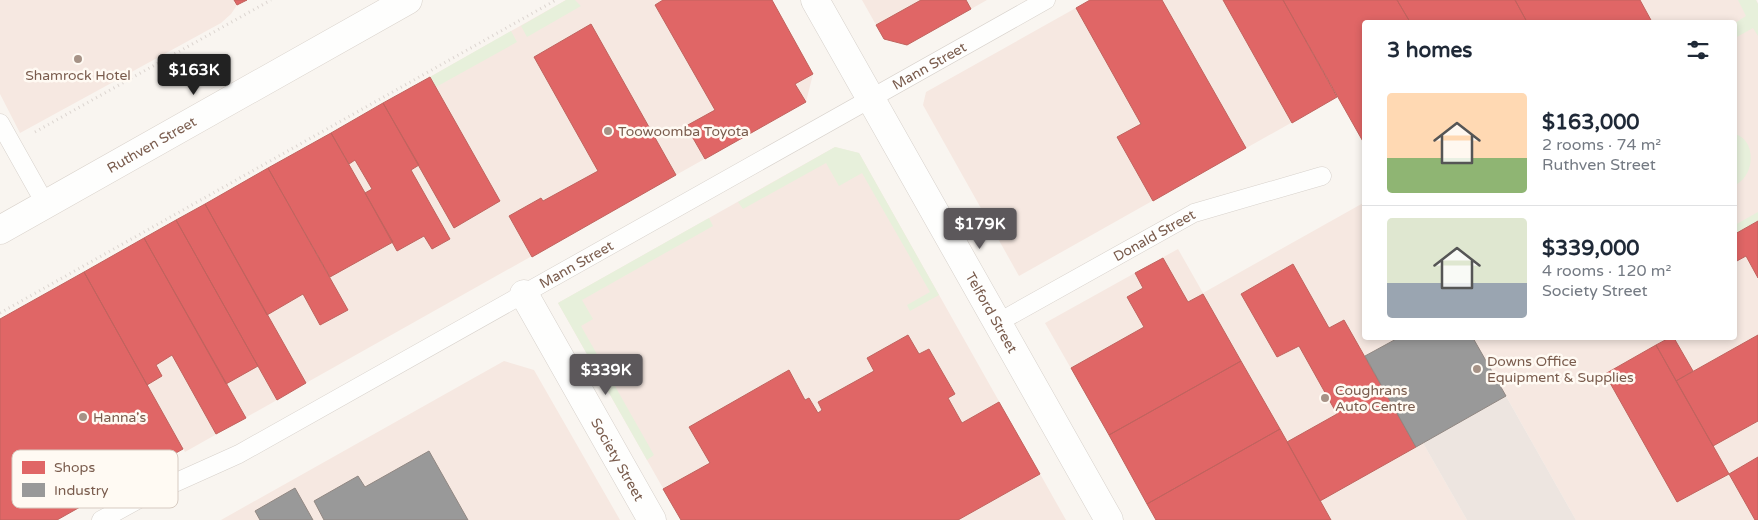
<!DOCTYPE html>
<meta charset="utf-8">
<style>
body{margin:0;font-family:"Varela Round",sans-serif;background:#f6f6f7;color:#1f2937;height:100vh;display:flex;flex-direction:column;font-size:19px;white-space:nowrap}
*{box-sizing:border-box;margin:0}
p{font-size:16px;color:#747a83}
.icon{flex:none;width:28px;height:28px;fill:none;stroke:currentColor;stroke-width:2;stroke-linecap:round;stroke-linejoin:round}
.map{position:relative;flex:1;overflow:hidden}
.drawer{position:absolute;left:1362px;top:20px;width:375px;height:320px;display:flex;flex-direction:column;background:#fff;border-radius:5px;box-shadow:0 2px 8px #0003}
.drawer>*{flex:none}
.price{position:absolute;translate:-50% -42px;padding:0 11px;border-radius:5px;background:#5c585b;color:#fff;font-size:16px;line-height:32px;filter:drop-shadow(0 1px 2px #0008)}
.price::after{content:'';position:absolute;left:50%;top:30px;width:15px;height:11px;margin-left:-8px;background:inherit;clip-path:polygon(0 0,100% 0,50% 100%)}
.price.selected{background:#222;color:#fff}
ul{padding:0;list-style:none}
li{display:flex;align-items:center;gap:15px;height:125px;padding:0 25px}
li+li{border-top:1px solid #e0e1e3}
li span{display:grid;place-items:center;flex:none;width:140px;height:100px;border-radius:5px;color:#555}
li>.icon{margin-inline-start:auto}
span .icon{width:60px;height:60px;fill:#fffc;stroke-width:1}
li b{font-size:21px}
h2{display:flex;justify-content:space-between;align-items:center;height:60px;padding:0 25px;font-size:21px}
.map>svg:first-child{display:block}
.commercial{fill:#f6e8e1}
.industrial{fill:#ede5e0}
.green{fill:#e7f0db}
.shops{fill:#e06666;stroke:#c1635e}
.industry{fill:#999;stroke:#908782}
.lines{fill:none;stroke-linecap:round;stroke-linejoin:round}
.service-casing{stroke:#d7d1cb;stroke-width:19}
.minor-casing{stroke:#d7d1cb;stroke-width:29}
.secondary-casing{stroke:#d9d2cb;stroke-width:29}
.path{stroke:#dcd5d0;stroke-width:3;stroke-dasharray:1 4;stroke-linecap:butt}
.service{stroke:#fefefd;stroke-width:18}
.minor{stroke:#fefefd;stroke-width:28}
.secondary{stroke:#fefefd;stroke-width:28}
.poi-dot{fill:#a69286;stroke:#fffaf3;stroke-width:2}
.labels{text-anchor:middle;stroke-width:5;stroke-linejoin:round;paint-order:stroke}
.street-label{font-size:14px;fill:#7a5c4d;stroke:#fffaf3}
.poi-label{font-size:14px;fill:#7a5c4d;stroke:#fffaf3;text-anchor:start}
.key{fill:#fffaf3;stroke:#d7cbc1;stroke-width:1}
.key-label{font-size:14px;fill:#7a5c4d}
</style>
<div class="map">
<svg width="1758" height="520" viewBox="0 0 1758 520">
<rect width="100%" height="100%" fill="#f9f5f0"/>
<path class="commercial" d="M0,0H247L237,5L231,14L221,23L20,133L0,94Z
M566,0H772L813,74L806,102L306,383L205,204Z
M862,0H987L907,45L884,39Z
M1090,0H1283L1337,97L1019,276L923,105L926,92Z
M1397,0H1756L1758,4V520H1576L1506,396L1423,443L1467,520H1156L1241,361L1109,435L1045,323L1178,249L1203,293L1365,202V338H1735V22H1410Z
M835,147L859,153L1066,520H681L558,303Z
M176,220L277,400L185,452L84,272Z
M504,361L534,370L620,520H221Z"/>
<path class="industrial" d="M1506,396L1576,520H1467L1423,443Z"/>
<path class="green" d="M566,0H575L581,6L527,37L521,26Z
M1738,0H1756L1758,4V36L1753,28L1735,38V23L1746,16Z
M511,31L517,42L436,87L430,77Z
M1735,134C1753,139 1755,164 1744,178C1742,181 1738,183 1735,186Z
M835,147L859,153L939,295L910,311L907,305L930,292L862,173L839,186L826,163L743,209L738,202Z
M1758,212V221L1735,234V225Z
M709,218L713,226L582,300L593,319L581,326L654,455L647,460L558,303Z"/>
<path class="shops" d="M234,0H247L237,5Z
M663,0H772L813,74L795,84L806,102L705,159L686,126L715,110L655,5Z
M921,0H966L971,9L907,45L884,39L876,25Z
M1090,0H1162L1246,148L1153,201L1117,137L1141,124L1076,8Z
M1223,0H1283L1337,97L1292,123Z
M1283,0H1397L1410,22H1365V145Z
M1397,0H1515L1527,22H1410Z
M1515,0H1640L1652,22H1527Z
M591,24L676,175L532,257L509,216L541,198L543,201L598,171L534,57Z
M430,77L500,201L454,228L383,103Z
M383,103L419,165L411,170L450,239L432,249L424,236L397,251L365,193L372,189L355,160L349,164L331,133Z
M331,133L393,242L330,277L268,168Z
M268,168L348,310L320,325L303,294L267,315L205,204Z
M205,204L306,383L277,400L176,220Z
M176,220L258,366L226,384L144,238Z
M1758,221V278L1746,256L1735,262V234Z
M144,238L246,418L216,434L172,355L156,365L162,376L147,385L84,272Z
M1163,258L1188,302L1203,294L1241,361L1109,435L1071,368L1144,327L1127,297L1143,288L1135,273Z
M1293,264L1329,328L1344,320L1416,447L1320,501L1287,442L1337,414L1299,346L1277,357L1241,294Z
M84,272L183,449L57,520H0V319Z
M908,335L919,354L929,349L955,394L948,398L962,423L999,402L1040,474L958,520H681L663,489L710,463L689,427L789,370L805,400L809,398L818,413L822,410L818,402L874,371L867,358Z
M1758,335V421L1713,446L1676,381Z
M1669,338H1674L1693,371L1676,381L1656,345Z
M1656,345L1729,474L1677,502L1605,374Z
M1241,361L1280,429L1147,504L1109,435Z
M1280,429L1331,520H1156L1147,504Z
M1758,457V520H1755L1729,474Z"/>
<path class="industry" d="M1398,338H1473L1506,396L1416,447L1365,356Z
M429,451L468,520H324L314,501L358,476L365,487Z
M295,488L313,520H260L255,511Z"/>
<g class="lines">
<g class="service-casing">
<g id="service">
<path d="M0,123L46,205"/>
<path id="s1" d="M997,323L1194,213L1322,176"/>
<path id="s2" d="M101,520L141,498L239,454L1046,0"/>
</g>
</g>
<g class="minor-casing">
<g id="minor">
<path id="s3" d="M815,0L1109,520"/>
<path id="s4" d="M524,294L652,520"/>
</g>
</g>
<g class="secondary-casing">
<g id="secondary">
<path id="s5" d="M0,230L408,0"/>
</g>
</g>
<path class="path" d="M35,132L271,0
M0,313L556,0"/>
<use href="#service" class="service"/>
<use href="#minor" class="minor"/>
<use href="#secondary" class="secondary"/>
</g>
<g class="poi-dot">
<circle cx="78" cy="59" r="5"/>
<circle cx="608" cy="131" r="5"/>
<circle cx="1477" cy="369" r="5"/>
<circle cx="1325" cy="398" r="5"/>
<circle cx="83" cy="417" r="5"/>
</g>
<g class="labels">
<g class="street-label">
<text dy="5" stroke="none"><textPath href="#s2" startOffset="945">Mann Street</textPath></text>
<text dy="5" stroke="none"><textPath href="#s5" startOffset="174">Ruthven Street</textPath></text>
<text dy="5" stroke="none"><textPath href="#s1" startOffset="180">Donald Street</textPath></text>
<text dy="5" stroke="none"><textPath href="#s2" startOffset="540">Mann Street</textPath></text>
<text dy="5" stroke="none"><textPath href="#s3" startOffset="359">Telford Street</textPath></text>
<text dy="5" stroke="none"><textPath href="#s4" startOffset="190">Society Street</textPath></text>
</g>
<g class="poi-label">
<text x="78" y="80" text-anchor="middle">Shamrock Hotel</text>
<text x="618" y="136">Toowoomba Toyota</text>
<text x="1487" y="366">Downs Office<tspan x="1487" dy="16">Equipment &amp; Supplies</tspan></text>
<text x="1335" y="395">Coughrans<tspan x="1335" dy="16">Auto Centre</tspan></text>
<text x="93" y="422">Hanna's</text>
</g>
</g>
<rect x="12" y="450" width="166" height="58" rx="8" class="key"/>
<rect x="22" y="461" width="23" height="13" fill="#e06666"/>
<rect x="22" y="483" width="23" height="14" fill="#999"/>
<g class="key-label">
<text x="54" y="472">Shops</text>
<text x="54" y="495">Industry</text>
</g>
</svg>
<b class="price selected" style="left:194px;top:96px">$163K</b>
<b class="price" style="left:980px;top:250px">$179K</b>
<b class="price" style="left:606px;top:396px">$339K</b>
<section class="drawer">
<h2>3 homes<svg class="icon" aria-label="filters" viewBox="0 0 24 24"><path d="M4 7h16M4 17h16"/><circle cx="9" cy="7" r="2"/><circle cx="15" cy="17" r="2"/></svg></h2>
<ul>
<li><span style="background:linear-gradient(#ffd9b3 65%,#8fb573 0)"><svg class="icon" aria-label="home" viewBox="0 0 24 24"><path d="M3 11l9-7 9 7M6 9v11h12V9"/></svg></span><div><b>$163,000</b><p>2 rooms · 74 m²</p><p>Ruthven Street</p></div></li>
<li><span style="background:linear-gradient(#dfe7d0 65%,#9aa5b1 0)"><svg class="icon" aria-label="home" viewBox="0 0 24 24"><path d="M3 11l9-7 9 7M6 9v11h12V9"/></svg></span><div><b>$339,000</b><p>4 rooms · 120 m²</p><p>Society Street</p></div></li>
</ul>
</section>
</div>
